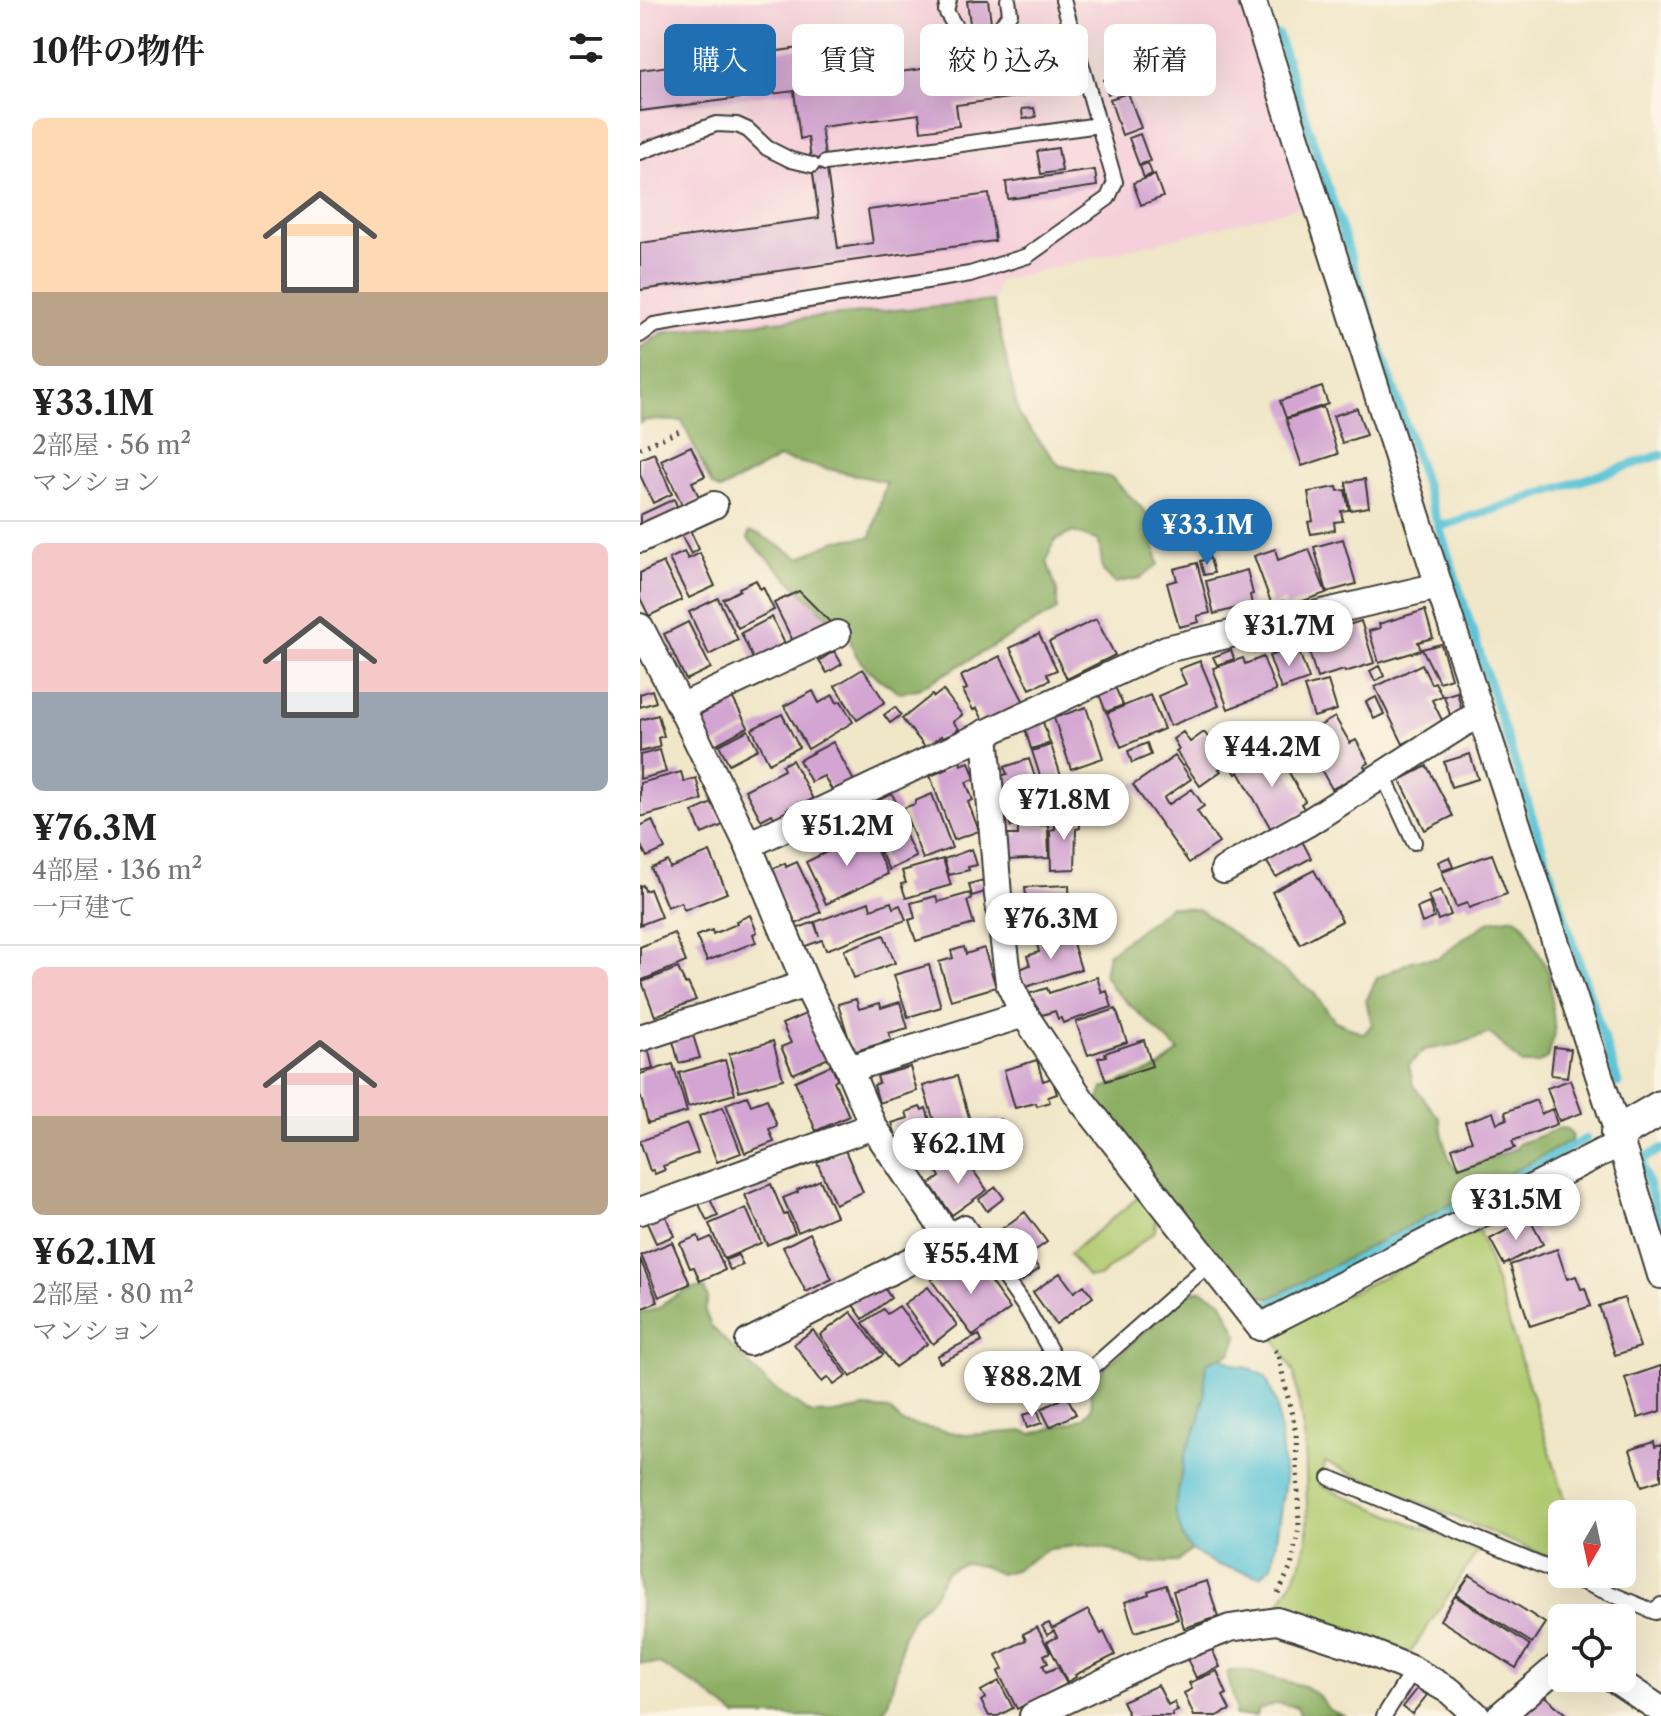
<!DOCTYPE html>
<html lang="ja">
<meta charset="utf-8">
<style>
body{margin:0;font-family:"Libre Caslon Text","Noto Serif JP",serif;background:#f2f2f2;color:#222;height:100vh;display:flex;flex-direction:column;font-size:30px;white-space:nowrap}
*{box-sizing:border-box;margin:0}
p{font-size:26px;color:#767676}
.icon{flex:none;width:44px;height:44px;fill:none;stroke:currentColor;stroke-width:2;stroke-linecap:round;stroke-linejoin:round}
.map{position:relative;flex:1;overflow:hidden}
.panel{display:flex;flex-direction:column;background:#fff;width:640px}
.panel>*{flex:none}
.guide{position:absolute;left:24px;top:24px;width:760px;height:72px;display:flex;gap:16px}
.needle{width:52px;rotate:189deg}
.controls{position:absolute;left:908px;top:1500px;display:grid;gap:16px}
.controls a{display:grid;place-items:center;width:88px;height:88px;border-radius:12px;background:#fff;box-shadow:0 8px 32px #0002;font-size:40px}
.price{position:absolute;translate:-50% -68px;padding:0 18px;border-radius:28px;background:#fff;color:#222;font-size:26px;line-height:52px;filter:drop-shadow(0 2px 4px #0008)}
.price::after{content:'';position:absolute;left:50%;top:48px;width:24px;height:18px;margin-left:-12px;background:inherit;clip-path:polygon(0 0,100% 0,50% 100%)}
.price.active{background:#1f6fb2;color:#fff}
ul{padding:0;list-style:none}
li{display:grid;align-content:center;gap:16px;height:424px;padding:0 32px}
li+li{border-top:2px solid #e0e0e0}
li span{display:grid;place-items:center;height:248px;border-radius:12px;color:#555}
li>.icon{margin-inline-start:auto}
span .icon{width:144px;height:144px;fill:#fffc;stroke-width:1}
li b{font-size:34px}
h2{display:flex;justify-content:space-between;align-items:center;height:96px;padding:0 32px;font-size:34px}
.tag{padding:0 28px;border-radius:12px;background:#fff;box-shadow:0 8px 32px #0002;font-size:28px;line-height:72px}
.tag.active{background:#1f6fb2;color:#fff}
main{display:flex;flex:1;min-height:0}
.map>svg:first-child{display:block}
.built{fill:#f5cfda}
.green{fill:#b1cb71;stroke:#667446;stroke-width:2}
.forest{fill:#8caf63;stroke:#546640;stroke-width:2}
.water{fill:#5bc4d7;stroke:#3c707a;stroke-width:2}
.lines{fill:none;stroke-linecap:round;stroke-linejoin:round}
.stream{stroke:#5bc4d7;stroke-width:9}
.building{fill:#d3a5d2}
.service-casing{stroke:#3c3a36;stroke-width:18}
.minor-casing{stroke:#3c3a36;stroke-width:30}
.tertiary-casing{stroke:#3c3a36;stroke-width:38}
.path{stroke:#3c3a36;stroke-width:5;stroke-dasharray:2 6;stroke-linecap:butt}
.service{stroke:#fff;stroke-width:14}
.minor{stroke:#fff;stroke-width:26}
.tertiary{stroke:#fff;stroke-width:34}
</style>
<main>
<section class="panel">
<h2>10件の物件<svg class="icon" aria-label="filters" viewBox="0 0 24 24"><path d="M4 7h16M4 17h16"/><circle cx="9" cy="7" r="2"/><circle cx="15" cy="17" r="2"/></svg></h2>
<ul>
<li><span style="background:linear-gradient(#ffd9b3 70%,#b9a48a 0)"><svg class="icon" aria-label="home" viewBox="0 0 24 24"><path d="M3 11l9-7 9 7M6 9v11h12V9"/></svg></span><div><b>¥33.1M</b><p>2部屋 · 56 m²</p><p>マンション</p></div></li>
<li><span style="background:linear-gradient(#f6c9c9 60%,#9aa5b1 0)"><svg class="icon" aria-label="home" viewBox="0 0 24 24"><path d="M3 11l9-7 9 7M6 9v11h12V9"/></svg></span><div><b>¥76.3M</b><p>4部屋 · 136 m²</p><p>一戸建て</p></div></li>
<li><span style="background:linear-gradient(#f6c9c9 60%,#b9a48a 0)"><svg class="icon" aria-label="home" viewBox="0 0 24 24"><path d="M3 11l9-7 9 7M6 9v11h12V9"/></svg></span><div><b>¥62.1M</b><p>2部屋 · 80 m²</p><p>マンション</p></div></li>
</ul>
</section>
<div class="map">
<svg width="1021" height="1716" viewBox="0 0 1021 1716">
<rect width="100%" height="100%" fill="#fcf5e5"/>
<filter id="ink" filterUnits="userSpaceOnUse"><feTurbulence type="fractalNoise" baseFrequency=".0125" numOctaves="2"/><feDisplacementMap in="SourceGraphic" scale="16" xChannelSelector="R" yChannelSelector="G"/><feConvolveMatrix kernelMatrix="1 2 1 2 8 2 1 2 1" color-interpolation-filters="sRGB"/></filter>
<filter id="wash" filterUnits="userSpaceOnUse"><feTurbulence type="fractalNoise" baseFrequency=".006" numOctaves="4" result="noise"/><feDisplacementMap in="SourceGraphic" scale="32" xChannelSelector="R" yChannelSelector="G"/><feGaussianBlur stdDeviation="1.8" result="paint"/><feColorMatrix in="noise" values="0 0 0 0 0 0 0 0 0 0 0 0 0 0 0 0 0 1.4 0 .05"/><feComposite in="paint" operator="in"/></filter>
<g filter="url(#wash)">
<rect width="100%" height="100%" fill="#f0e6c8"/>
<path class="built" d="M0,0H601L668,205L359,281L353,301L60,328L0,349Z"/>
<path class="green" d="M501,1195L516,1218L515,1231L459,1277H448L429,1254Z
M839,1230L930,1514H922V1563L685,1462L681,1486L838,1551L770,1653L634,1614L659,1569L668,1535L665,1443L654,1373L634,1337L637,1328Z"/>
<path class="forest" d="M353,301L379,416L419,465L472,478L496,502L511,518L518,565L500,578L475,583L463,571L459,541L433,532L414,541L407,561L417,591V610L278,689L260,693C239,679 215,665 210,639L108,539L109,532L119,534L160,558L197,540L231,537L246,482L139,458L80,490L72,485L42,421L6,420L0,423V349L22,333L60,328Z
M530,906L560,910L673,992L695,1021L724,1034L732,1024L726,1001L737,978L774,960L799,958L817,943L850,921L875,917L884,924L909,973L915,1034L907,1058L897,1064H882L850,1033L819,1044L784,1050L769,1065L773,1085L800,1119L804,1143L811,1163L818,1171L876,1149L878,1144L920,1128L927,1129L932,1135L931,1141L632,1298L618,1296L598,1290L460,1109L459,1100L463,1088L518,1069L539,1051L472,988L464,974L468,954Z
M56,1288H64L68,1298L65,1311L71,1326L129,1385L171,1414L200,1413L224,1408L249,1410L263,1423L326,1435L385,1431L392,1434L439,1420L445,1417L452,1407L450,1392L453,1379L544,1295L561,1290L581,1300L598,1335L591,1353L566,1363L564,1398L559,1423L545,1454L543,1538L551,1550L538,1562L504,1563L473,1550L444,1545L409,1549L374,1570L360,1574L345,1567L325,1563L306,1572L293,1597L275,1613L263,1636L257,1669L247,1706L237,1716H96L60,1688L19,1664L0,1663V1314L21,1307L25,1302L47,1290Z
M589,1671H607L664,1686L678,1695L689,1710L705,1716H661L657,1707L638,1703L618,1710L616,1716H595L596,1709L587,1673Z"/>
<path class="water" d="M581,1357L596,1365L612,1369L626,1377L637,1406L645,1480L632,1565L621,1576L577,1565L551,1550L543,1538L535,1511L545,1454L559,1423L564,1398L566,1363Z"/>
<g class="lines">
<path class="stream" d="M638,35L799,527L978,1083
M799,527L1021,455
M1021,1149L1005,1158L1002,1164L1021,1226
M626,1307L946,1139"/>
</g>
<g id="blocks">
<path class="building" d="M336,0H348L356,58L379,54L385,96L316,105L319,126L281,131L279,114L181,127L198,248L233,243L228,210L349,194L355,241L0,290V243L179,218L168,137L160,139L154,91L0,111V70L225,39L230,76L335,62L327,1Z
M482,74L486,88L468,94L464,80Z
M488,93L501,128L482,135L470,99Z
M394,108L396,117L383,119L382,109Z
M500,134L510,161L499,165L489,138Z
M418,148L422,171L401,174L397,151Z
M508,163L512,174L504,178L500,166Z
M455,170L457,186L368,199L366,182Z
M515,175L523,197L501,205L493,183Z
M682,387L688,404L646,418L640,401Z
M683,407L698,454L662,466L646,419Z
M717,408L726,435L702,443L693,416Z
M51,446L65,476L52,482L60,499L43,507L21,460Z
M14,453L32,494L13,503L0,475V459Z
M725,479L729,507L710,510L706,482Z
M697,487L698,491L705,490L709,510L701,511L703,521L694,522L695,530L671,534L668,522L673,521L668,492Z
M34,499L39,511L0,529V515Z
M49,528L59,549L51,554L40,533Z
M703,539L716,584L687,592L674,547Z
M635,549L638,560L669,549L686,593L646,607L644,601L632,605L614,556Z
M44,552L48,559L60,553L75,586L49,598L29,559Z
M570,558L574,573L564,575L560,561Z
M23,562L42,600L9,616L0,598V573Z
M557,563L570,613L557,616L559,622L539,627L527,583L537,580L534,569Z
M607,570L613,594L610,595L612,604L574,614L566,581Z
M116,580L120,589L123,587L134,610L98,628L83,599L100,590L99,588Z
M159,591L192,624L154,643L134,603Z
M78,598L98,640L69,655L49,612Z
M785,610L793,638L778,642L781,650L739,663L729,631L740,628L739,624Z
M132,617L146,646L114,661L101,633Z
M456,619L475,655L427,679L409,642Z
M721,621L734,663L705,672L704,670L677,678L666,641L693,633L692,630Z
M48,622L71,668L46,680L24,634Z
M399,634L417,670L407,674L410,680L390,689L370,648Z
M801,644L811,678L799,682L782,649Z
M657,646L669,679L641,689L629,656Z
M591,650L594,659L577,665L573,657Z
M194,651L202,664L187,673L179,661Z
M360,656L384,702L344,722L337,708L333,710L323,691L327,689L321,676Z
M623,657L636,691L588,709L573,668L603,658L605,664Z
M560,661L579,706L530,726L518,696L546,684L539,669Z
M782,664L791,684L795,682L802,696L792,700L804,724L763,744L735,687Z
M739,666L744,676L735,681L730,671Z
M223,669L245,702L217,720L195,686Z
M688,681L697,710L674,717L664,687Z
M475,687L483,705L466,712L459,694Z
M12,690L16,702L0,707V694Z
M303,690L322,715L313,722L319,729L304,740L301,736L286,748L262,719L292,695L294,697Z
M173,691L179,703L193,695L197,703L201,701L213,722L168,749L144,706Z
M817,692L822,711L810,715L804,696Z
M510,695L524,729L481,747L467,713Z
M92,697L108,727L71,747L55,717Z
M736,697L744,714L734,719L726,702Z
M255,707L261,715L250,723L244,715Z
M446,707L463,758L431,769L414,718Z
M142,714L159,747L129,763L112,729Z
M18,715L24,736L18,738L20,747L0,752V720Z
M695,717L710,743L716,740L729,763L724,766L726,770L692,789L662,736Z
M403,722L410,743L391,749L385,728Z
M108,730L118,749L89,764L79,745Z
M543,732L550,742L564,732L571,741L573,740L588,763L579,769L581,771L560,786L536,751L539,749L533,739Z
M193,742L214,781L193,792L184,776L171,782L159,760Z
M507,743L511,755L492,763L488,751Z
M411,745L431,807L412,813L392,751Z
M20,750L26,772L0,779V755Z
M633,754L637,763L642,760L665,801L661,804L665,810L631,829L599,772L596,774L589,763L600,756L607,769Z
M830,754L838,779L811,787L804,762Z
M535,756L551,779L524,798L528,805L552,789L564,806L557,811L579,843L549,863L493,785Z
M389,759L407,814L371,827L359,791L363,789L359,777L367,774L364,767Z
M152,760L174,801L164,806L162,802L147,809L149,812L135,819L132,814L121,820L105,790L144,770L142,765Z
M320,761L321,765L329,762L335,779L326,782L333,800L328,802L339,831L314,840L290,776L308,769L307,766Z
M787,766L813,816L785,830L760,780Z
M41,772L44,782L56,778L62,800L0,817V783Z
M252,794L260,810L247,817L239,800Z
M292,794L312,848L283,859L263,808L275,804V801Z
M72,803L83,825L62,834L52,812Z
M256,815L276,857L249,870L232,835L236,833L233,826Z
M439,815L440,828L436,829L435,869L411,870L410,830L415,829V816Z
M12,820L25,849L7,857L0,844V826Z
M408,825L409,858L367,860L366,835H378V826Z
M228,832L248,874L186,904L166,862Z
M661,839L671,858L636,877L625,859Z
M332,849L337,865L328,867L329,870L309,875L304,859Z
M70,852L87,893L44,910L41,902L27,907L11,868L28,861L30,868Z
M852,854L867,894L829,908L827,903L816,907L802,872Z
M809,857L813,867L802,871L798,862Z
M303,859L311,885L266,898L261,884L266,883L262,871Z
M157,862L181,912L154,925L128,871L145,863L146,867Z
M674,870L702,921L660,944L632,892Z
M344,880L348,891L332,896L329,884Z
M3,885L5,891L10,889L21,917L0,925V886Z
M429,885L430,922L395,923V927L373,928V919H395L379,918L378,897H386L385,887Z
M801,890L811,915L798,920L788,895Z
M330,893L331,899L327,901L334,924L276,941L269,920L275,918L271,903L296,896L298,902Z
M229,902L231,909L251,902L253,908L260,905L266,920L186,950L182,940L163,947L156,929L174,922L179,936L175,922Z
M789,903L794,918L782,923L777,908Z
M110,915L117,932L113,934L116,942L67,961L56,936L72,930L73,934L97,924L96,921Z
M34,933L46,962L0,981V947Z
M430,934L441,969L386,987L380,969L390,965L387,956L399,952L397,944Z
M244,935L255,963L214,978L204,950Z
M324,947L326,954L344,948L356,987L311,1000L299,962L313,958L311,951Z
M289,965L301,1007L268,1017L254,975Z
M38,968L45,984L48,983L56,1000L15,1016L2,982Z
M457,977L462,993L467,991L472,1007L423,1023L421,1018L418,1019L415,1011L402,1015L388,994L407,988L409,993Z
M216,999L219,1009L240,1003L241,1008L260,1002L268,1028L249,1033L251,1040L213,1052L198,1004Z
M476,1009L487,1042L448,1055L436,1022Z
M170,1012L191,1057L153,1074L141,1047L151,1043L142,1024Z
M53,1035L60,1058L39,1063L33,1041Z
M504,1040L512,1066L466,1081L458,1058L466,1056L465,1053Z
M133,1041L143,1079L99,1091L89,1054Z
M914,1047L931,1049L927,1077L911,1075Z
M8,1048L13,1068L0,1071V1050Z
M85,1060L95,1094L48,1107L39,1073Z
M397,1060L403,1081L412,1078L417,1094L408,1097L410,1102L397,1106L396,1103L375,1108L364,1070Z
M33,1064L47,1112L8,1123L0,1094V1074Z
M191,1065L197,1079L194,1081L209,1116L176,1131L155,1081Z
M270,1067L277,1091L239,1103L234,1085L239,1083L237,1076Z
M317,1076L331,1124L298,1134L283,1086Z
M930,1080L942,1113L919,1121L907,1088Z
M107,1096L111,1105L127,1099L137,1126L129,1129L134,1142L105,1153L86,1104Z
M896,1100L901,1114L912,1109L917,1124L872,1141L875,1148L819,1168L812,1148L832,1141L825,1122L853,1112L857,1123L867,1119L865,1112Z
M83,1107L101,1153L77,1162L59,1116Z
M280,1107L282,1110L286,1108L295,1137L260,1148L252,1123L268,1118L266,1112Z
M360,1119L364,1130L317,1144L314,1132Z
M47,1124L58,1153L23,1166L25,1170L15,1174L13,1170L10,1171L0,1141Z
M360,1133L362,1138L367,1136L373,1157L343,1166L322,1144Z
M205,1150L223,1192L195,1204L177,1162Z
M325,1159L347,1190L312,1215L290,1184L300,1177L297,1171L311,1161L315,1166Z
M180,1180L196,1216L158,1232L143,1198L158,1192L157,1190Z
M131,1184L144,1215L147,1214L155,1233L127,1245L105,1195Z
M356,1187L364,1198L347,1211L339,1199Z
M69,1197L78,1216L67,1221L58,1202Z
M106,1208L121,1243L84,1259L69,1224Z
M385,1212L407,1242L372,1267L353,1242L360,1237L356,1233Z
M25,1214L34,1236L16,1243L6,1221Z
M889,1218L903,1244L864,1265L850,1239Z
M170,1233L192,1279L166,1292L143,1247Z
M58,1236L60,1242L71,1237L85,1270L60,1281L54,1267L50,1268L40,1243Z
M32,1242L50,1284L19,1297L1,1255Z
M917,1249L927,1279L936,1276L941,1289L945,1288L951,1306L890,1326L870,1265Z
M98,1255L103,1265L90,1270L85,1260Z
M0,1259L18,1302L0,1309Z
M392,1259L399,1269L381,1282L374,1271Z
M316,1262L323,1272L336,1262L370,1309L333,1336L291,1280Z
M420,1273L434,1292L444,1285L453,1297L416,1324L393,1292Z
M243,1286L251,1298L223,1319L211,1302Z
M288,1287L317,1325L293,1344L264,1304Z
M984,1298L1000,1347L975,1355L959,1306Z
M259,1306L287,1344L255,1367L223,1323L243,1309L247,1314Z
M211,1312L243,1355L211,1377L180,1335Z
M173,1330L207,1376L194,1385L188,1377L182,1382L154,1344Z
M339,1335L342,1342L300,1363L297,1356Z
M1021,1366V1411L998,1418L985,1378Z
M427,1396L436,1414L410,1427L401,1409Z
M398,1411L402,1423L387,1428L383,1415Z
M1014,1442L1015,1447L1021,1445V1480L1002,1486L990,1450Z
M830,1575L905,1623L892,1643L816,1595Z
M567,1581L578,1617L544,1628L533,1591Z
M526,1585L538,1619L495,1632L485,1602L509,1594L508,1591Z
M815,1596L890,1645L876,1668L800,1620Z
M448,1610L461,1634L464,1632L475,1655L435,1675L436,1677L427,1682L407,1642L417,1637L414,1631L407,1635L402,1626L409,1623L412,1629Z
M397,1627L410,1652L404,1655L408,1663L403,1665L406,1672L418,1667L427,1684L377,1709L358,1672L363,1669L356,1655L386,1640L383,1634Z
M570,1645L580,1667L556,1678L546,1656Z
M577,1671L587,1694L583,1696L590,1710L577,1716H554L544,1693L552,1689L549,1683Z
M359,1681L373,1708L358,1716H349L341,1701L345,1698L341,1691Z
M518,1685L528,1705L534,1702L538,1711L532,1713L533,1716H489L482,1701Z
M778,1688L787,1695L772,1714L763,1707Z
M901,1693L928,1716H881Z"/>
</g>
</g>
<g filter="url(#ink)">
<use href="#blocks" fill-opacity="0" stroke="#3c3a36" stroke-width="2"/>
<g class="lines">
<g class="service-casing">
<path id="service" d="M309,0L306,11L317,30L332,36
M353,33L358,31L370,13L368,0
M0,152L76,124L97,125L108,130L127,148L151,160L172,165
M185,163L459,125
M0,335L14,325L330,274L387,256L468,198L475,182L423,0
M743,775L774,842
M305,1232L325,1222L387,1310L426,1378L444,1375L569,1264
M690,1478L922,1574
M923,1574L1015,1612L1021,1605
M744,1716L773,1670"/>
</g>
<g class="minor-casing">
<path id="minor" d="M612,0L799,586L978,1133L1021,1275
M0,539L74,505
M0,627L41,707L108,845L166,984L209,1069L233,1126L305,1232L308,1242L109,1342
M41,707L197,634
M345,733L358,895L369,983L384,1014L442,1101L620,1327L960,1153L981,1144
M108,845L526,649L799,586
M584,870L666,824L825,722L841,714
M0,1038L166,984
M209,1069L384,1014
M0,1211L233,1126
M973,1678L1021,1710
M393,1716L518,1656L590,1628L637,1621L717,1647L773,1670L810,1691L837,1716
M860,1716L922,1663"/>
</g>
<g class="tertiary-casing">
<path id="tertiary" d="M978,1133L1021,1108"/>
</g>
<path class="path" d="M0,448L42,430
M635,1350L638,1354L656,1433L659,1527L651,1567L636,1597"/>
<use href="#service" class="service"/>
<use href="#minor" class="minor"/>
<use href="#tertiary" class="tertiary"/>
</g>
</g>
</svg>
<div class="controls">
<a><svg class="needle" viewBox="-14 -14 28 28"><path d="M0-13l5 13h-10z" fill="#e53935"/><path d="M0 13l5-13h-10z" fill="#767676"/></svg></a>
<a><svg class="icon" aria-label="locate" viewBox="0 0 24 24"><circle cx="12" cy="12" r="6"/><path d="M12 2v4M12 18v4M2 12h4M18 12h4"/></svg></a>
</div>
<b class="price active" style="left:567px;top:567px">¥33.1M</b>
<b class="price" style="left:649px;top:668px">¥31.7M</b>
<b class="price" style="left:632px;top:789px">¥44.2M</b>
<b class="price" style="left:424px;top:842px">¥71.8M</b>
<b class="price" style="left:207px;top:868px">¥51.2M</b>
<b class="price" style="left:411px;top:961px">¥76.3M</b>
<b class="price" style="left:318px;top:1186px">¥62.1M</b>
<b class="price" style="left:876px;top:1242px">¥31.5M</b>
<b class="price" style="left:331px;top:1296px">¥55.4M</b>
<b class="price" style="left:392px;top:1419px">¥88.2M</b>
<div class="guide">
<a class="tag active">購入</a>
<a class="tag">賃貸</a>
<a class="tag">絞り込み</a>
<a class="tag">新着</a>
</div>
</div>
</main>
